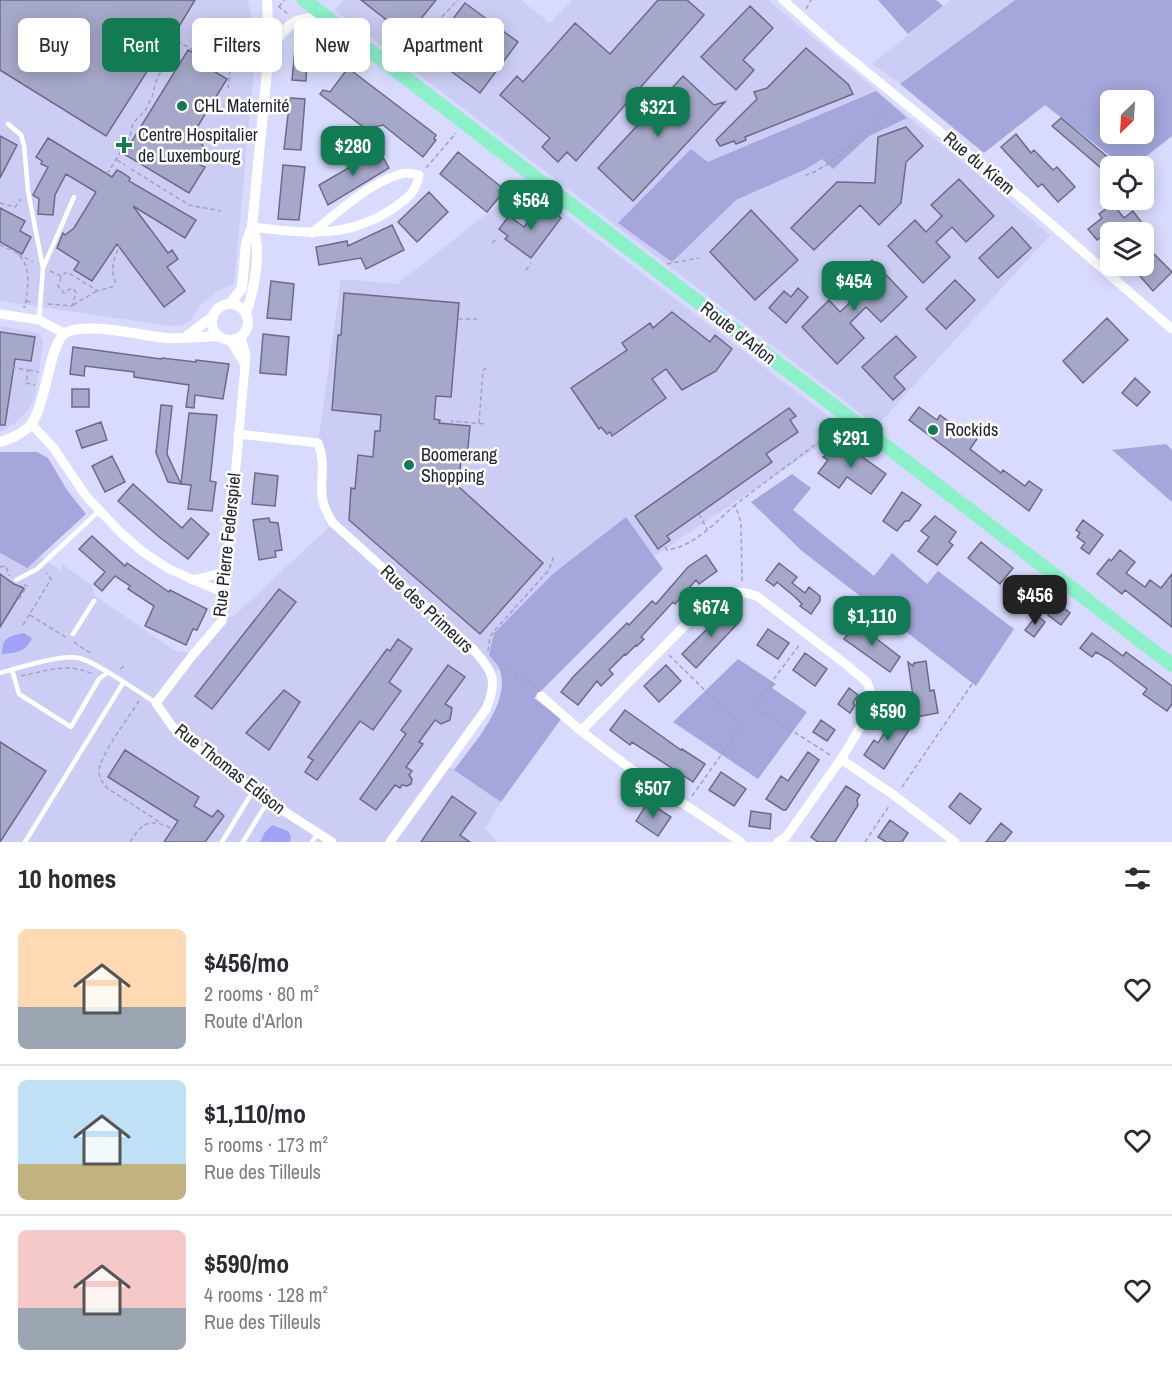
<!DOCTYPE html>
<meta charset="utf-8">
<style>
body{margin:0;font-family:"Archivo Narrow",sans-serif;background:#f7f7f7;color:#2b2b33;height:100vh;display:flex;flex-direction:column;font-size:22px;white-space:nowrap}
*{box-sizing:border-box;margin:0}
p{font-size:20px;color:#7c7c81}
.icon{flex:none;width:33px;height:33px;fill:none;stroke:currentColor;stroke-width:2;stroke-linecap:round;stroke-linejoin:round}
.map{position:relative;height:842px;overflow:hidden}
.panel{display:flex;flex-direction:column;background:#fff;flex:1}
.panel>*{flex:none}
.banner{position:absolute;left:18px;top:18px;width:600px;height:54px;display:flex;gap:12px}
.needle{width:39px;rotate:205deg}
.tools{position:absolute;left:1100px;top:90px;display:grid;gap:12px}
.tools a{display:grid;place-items:center;width:54px;height:54px;border-radius:9px;background:#fff;box-shadow:0 3px 15px #0003;font-size:30px}
.price{position:absolute;translate:-50% -51px;padding:0 14px;border-radius:12px;background:#127b54;color:#fff;font-size:20px;line-height:39px;filter:drop-shadow(0 2px 3px #0008)}
.price::after{content:'';position:absolute;left:50%;top:36px;width:18px;height:14px;margin-left:-9px;background:inherit;clip-path:polygon(0 0,100% 0,50% 100%)}
.price.on{background:#222;color:#fff}
ul{padding:0;list-style:none}
li{display:flex;align-items:center;gap:18px;height:150px;padding:0 18px}
li+li{border-top:2px solid #e1e1e2}
li span{display:grid;place-items:center;flex:none;width:168px;height:120px;border-radius:9px;color:#555}
li>.icon{margin-inline-start:auto}
span .icon{width:72px;height:72px;fill:#fffc;stroke-width:1}
li b{font-size:26px}
h2{display:flex;justify-content:space-between;align-items:center;height:72px;padding:0 18px;font-size:26px}
.chip{padding:0 21px;border-radius:9px;background:#fff;box-shadow:0 3px 15px #0003;font-size:21px;line-height:54px}
.chip.on{background:#127b54;color:#fff}
.map>svg:first-child{display:block}
.built{fill:#cbcdf5}
.green{fill:#a4a6dc;fill-rule:evenodd}
.water{fill:#a1a1f7}
.building{fill:#a6a8c9;stroke:#6a6b89;stroke-width:1.5}
.lines{fill:none;stroke-linecap:round;stroke-linejoin:round}
.path{stroke:#a1a2be;stroke-width:1.5;stroke-dasharray:4.5 3;stroke-linecap:butt}
.service{stroke:#fff;stroke-width:4.5}
.minor{stroke:#fff;stroke-width:9}
.tertiary{stroke:#fff;stroke-width:10}
.primary{stroke:#8cf0c9;stroke-width:14}
.poi-dot{fill:#127b54;stroke:#fff;stroke-width:2}
.labels{text-anchor:middle;stroke-width:5;stroke-linejoin:round;paint-order:stroke}
.poi-label{font-size:18px;fill:#252532;stroke:#fff;text-anchor:start}
.street-label{font-size:18px;fill:#252532;stroke:#fff}
</style>
<div class="map">
<svg width="1172" height="842" viewBox="0 0 1172 842">
<rect width="100%" height="100%" fill="#d9dbfe"/>
<path class="built" d="M0,0H248L256,48L234,284L217,291L200,306L190,321L181,325L171,326L0,301Z
M344,0H521L550,23L573,0H768L1050,235L877,426L335,10Z
M951,0H1015L900,84L872,64Z
M525,184L845,429L654,556L626,517L555,573L494,633L499,670L491,673L493,692L446,764L501,802L485,829L498,842H0V553L26,568L39,556L60,570L63,565L92,585L95,596L176,651L186,652L192,655L222,621L236,614L333,523L324,509L318,443L341,279L397,284Z
M0,326L40,333L43,343L36,391L33,402L27,411L15,423L0,432Z"/>
<path class="green" d="M878,0H936L943,6L908,34Z
M1015,0H1172V136L1134,166H1123L1045,105L984,153L900,84ZM1110,100H1143V134H1110Z
M876,91L907,118L869,136L833,169L822,159L806,169L736,200L672,262L618,223L691,149L708,162Z
M1166,444L1172,450V502L1112,450Z
M0,452H37L48,458L67,490L86,514L27,568L0,553Z
M792,474L811,488L793,510L874,576L892,553L927,584L938,571L1014,629L976,686L802,551L751,502Z
M626,517L663,569L534,698L561,719L501,802L454,770C472,745 515,700 498,666C496,663 492,659 489,655L494,633L554,573Z
M738,659L776,684L772,688L807,712L758,779L673,722Z"/>
<path class="water" d="M24,633L32,638C26,652 16,653 2,654C2,636 11,636 24,633Z
M272,825L288,831L291,836L290,842H260L265,832Z"/>
<path class="building" d="M0,0H195L169,43L167,40L106,136L0,70Z
M361,0H436L407,36Z
M658,0H687L704,15L576,161L567,152L558,162L542,147L550,138L500,95L517,76L523,82L575,23L610,54Z
M465,3L518,42L480,93L427,53Z
M750,6L773,28L743,60L754,70L736,90L701,57Z
M313,40L337,56L326,70L307,57L306,81L292,80L295,50Z
M806,48L848,84L853,94L745,137L746,140L736,144L734,141L720,146L716,140L757,99L754,92L767,88Z
M188,50L205,59L202,64L227,79L193,134L204,147L190,160L205,167L189,193L124,154Z
M348,68L436,135L434,139L436,140L423,157L383,125L366,129L320,94L323,90L330,92Z
M683,76L714,105L725,102L633,201L598,168Z
M290,98L305,99L301,150L284,149Z
M1061,118L1111,160L1101,168L1052,126Z
M906,127L923,146L906,162L901,203L879,225L860,205L814,250L791,228L837,182L875,183L878,137Z
M1016,134L1031,153L1034,150L1053,170L1057,167L1075,187L1058,202L1042,184L1038,187L1001,147Z
M0,136L17,145L0,178Z
M48,138L112,177L117,170L121,172L130,178L129,181L196,220L185,238L133,206L168,253L172,250L178,259L167,267L185,291L164,307L117,244L92,281L74,270L79,262L57,248L63,233L65,235L74,228L96,192L66,174L55,195L53,215L38,214L39,199L33,195L48,167L41,164L42,161L36,157Z
M379,150L389,168L328,205L319,185Z
M458,152L505,190L487,212L440,174Z
M283,165L305,167L299,220L278,219Z
M959,179L994,216L966,242L952,227L936,242L950,257L923,283L888,246L915,220L926,232L942,216L931,205Z
M429,192L448,212L417,242L398,222Z
M542,204L561,218L531,258L505,239L508,236L499,229L509,216L524,227Z
M1113,204L1124,218L1133,211L1142,223L1130,232H1110V241L1105,234L1097,240L1088,229L1102,218L1099,214Z
M0,208L25,221L20,231L31,237L22,254L0,242Z
M751,210L798,260L755,300L710,252Z
M392,225L404,250L366,269L361,258L319,265L316,247L347,241L348,246Z
M1012,227L1031,248L998,278L979,258Z
M1143,243L1172,272L1153,291L1131,266H1143Z
M872,260L907,297L881,322L866,307L850,323L864,338L837,364L802,327L829,300L840,312L856,297L845,286Z
M955,280L975,300L946,329L926,309Z
M271,281L294,284L291,320L267,318Z
M798,288L808,297L786,323L769,308L784,291L791,297Z
M344,293L459,303L451,397L436,396L434,419L440,420L439,423L470,426L467,457L461,456L459,487L543,563L480,634L349,520L351,488L355,489L358,455L373,457L375,431H380L381,415L332,410L338,335H341Z
M672,312L710,342L715,335L732,349L716,371L682,390L666,369L652,379L666,398L612,436L610,432L607,434L601,427L599,429L571,388L627,350L622,343L650,323L653,328Z
M1107,318L1128,340L1083,383L1063,361Z
M0,332L35,337L31,361L15,359L5,425H0Z
M263,334L289,337L286,375L260,373Z
M896,336L916,357L894,377L905,389L893,400L862,367Z
M73,347L161,359L162,358L196,362V360L229,364L223,399L195,395L194,408L186,407L189,385L134,377V372L85,366L84,376L70,374Z
M1135,378L1150,392L1137,406L1122,393Z
M72,389H89V407H72Z
M161,405L172,406L167,454L181,484L168,482L156,453Z
M919,407L937,420L940,415L959,429L962,427L977,439L970,449L1001,473L1003,470L1025,486L1029,481L1042,490L1029,511L909,420Z
M789,408L796,416L790,420L798,432L766,454L772,462L667,536L670,540L658,549L635,516Z
M189,413L217,415L210,481L216,482L212,511L188,509L191,485L181,484Z
M101,422L107,440L82,448L76,431Z
M844,444L886,474L871,494L847,477L839,488L818,473L828,460L823,457Z
M112,456L125,482L105,492L92,466Z
M255,473L278,476L275,506L252,504Z
M133,484L182,528L191,518L209,534L188,559L158,536L118,501Z
M902,492L921,505L909,521H905L897,531L883,521Z
M935,516L956,532L949,542L953,545L937,565L918,551L929,537L921,531Z
M269,518L270,522L278,523L282,550L275,551L276,557L259,560L253,520Z
M1083,520L1103,535L1089,554L1081,548L1085,543L1077,537L1080,533L1076,530Z
M92,536L125,566L127,563L169,592L170,590L207,609L197,630L193,629L186,645L145,626L154,606L128,589L130,586L115,576L102,591L94,584L105,572L79,549Z
M981,542L1013,568L1000,584L968,558Z
M1120,550L1135,562L1126,573L1145,587L1150,580L1161,588L1172,574V627L1125,590L1122,594L1097,574L1109,559L1111,561Z
M706,555L717,571L699,584L696,580L675,604L673,602L641,637L644,639L637,646L636,645L626,655L625,654L609,670L613,674L601,686L597,681L578,705L561,692L573,677L627,623L629,625L652,601L656,604L688,567Z
M779,563L797,577L792,583L805,593L809,587L820,596V601L811,614L800,606L802,604L795,597L777,582L774,586L766,580Z
M0,574L14,584L24,588L0,627Z
M279,589L296,602L212,709L195,696Z
M1057,603L1070,613L1061,625L1048,615Z
M723,607L739,622L696,668L682,654L715,621L712,619Z
M1037,615L1045,622L1034,637L1025,630Z
M856,623L900,657L890,672L844,639Z
M768,629L789,643L778,659L757,645Z
M1092,633L1123,656L1126,652L1172,686V704L1167,711L1143,694L1147,689L1108,659L1096,652L1092,657L1080,648Z
M398,639L412,649L389,682L401,691L373,730L360,721L317,780L305,772L313,760L308,757L387,649L390,651Z
M805,653L827,669L815,686L793,670Z
M926,661L930,691L934,690L938,713L916,717L908,662L913,666L914,663Z
M448,665L465,677L445,704L452,708L450,720L441,724L435,720L419,742L423,744L406,767L412,771L409,775L412,779L411,784L407,786L402,785L400,788L395,785L376,810L360,799L406,734L401,730Z
M666,665L681,681L659,702L644,686Z
M849,688L858,695L853,703L855,705L850,713L838,704Z
M284,690L300,702L269,750L246,733Z
M625,710L681,750L682,749L705,764L693,782L632,742L630,745L610,730Z
M896,715L912,725L884,769L864,755L874,740L878,743Z
M821,720L835,730L827,741L813,732Z
M0,742L46,771L0,842Z
M125,750L199,797L194,806L212,817L218,810L224,816L205,842H164L178,821L108,777Z
M808,752L819,760L786,810H783L766,799L781,776L788,781Z
M721,772L746,789L734,806L709,790Z
M846,786L860,795L857,800L858,805L835,842H818L811,837Z
M960,793L981,809L970,824L949,807Z
M452,796L476,813L460,835L470,842H421Z
M648,802L671,817L658,836L636,821Z
M751,811L771,814L770,829L749,826Z
M890,820L908,833L902,842H886L878,837Z
M1001,823L1012,832L1004,842H986Z"/>
<g class="lines">
<path class="path" d="M278,6L288,14
M279,7L284,0
M806,9L811,0
M400,60L458,0
M117,160L125,165
M426,168L456,133
M131,169L189,205L221,211
M107,174L130,137L133,123L145,111L152,97L157,78L179,42L230,71L228,88
M805,175C822,173 864,136 876,122C881,116 885,109 890,103
M0,203L15,207L21,199
M492,243L498,238
M0,245C5,248 13,250 18,254C33,268 27,290 25,307H23
M18,254L33,262
M667,264L699,258
M526,270L531,263
M50,271L61,276L67,272L98,291L114,286
M116,283C106,262 122,243 133,225
M26,301L32,302
M48,304L72,306L76,293L74,289H70L64,293L58,286L61,277
M73,305L97,291
M458,319H477
M4,366L28,370L26,383L35,385
M29,370L39,372
M479,423L483,370L489,367
M451,424L452,421L485,424
M699,514L707,529
M665,547L667,550C693,547 716,522 735,505
M0,567L6,566L9,576
M742,581L741,522L735,505L840,426
M19,599L27,586L24,585
M30,615L67,638
M23,625L51,579L46,573
M74,642L90,653
M488,651L490,637L494,631L549,570L554,555
M669,655L735,720
M120,669L124,666
M500,670H510L537,688
M21,676C46,671 68,662 92,674
M139,701C130,715 99,757 99,771C99,779 103,783 107,788L161,823
M758,705L770,684L800,644
M763,712L830,755
M902,787L972,684
M692,796L741,727
M130,842C145,818 152,819 177,831
M865,842L889,806"/>
<path class="service" d="M8,124L21,135L24,145L28,191L43,268L39,320
M43,268L74,197
M16,580L37,569L99,511
M73,634L94,601
M12,670L19,694L71,727L99,679L107,673
M0,673C18,668 61,654 79,658C97,662 138,692 156,703
M25,842L123,683
M222,842L253,791
M243,842L268,801
M312,842L318,833"/>
<path class="minor" d="M783,0L836,47L1020,197L1172,329
M252,227C305,233 348,240 395,207C409,197 416,192 419,175C414,174 406,172 401,174C370,182 337,213 312,233
M0,314L39,320L64,333
M241,337L246,355L222,621L192,656L156,703L172,726L185,739L253,791L332,842
M230,340L245,365
M31,424L53,447L86,496L121,533L143,552L169,569L224,593
M238,434L318,443C330,474 311,491 333,523L472,648C492,671 499,679 486,709L390,842
M192,580L225,572
M541,696L581,731L627,766L741,842
M581,731L710,600C727,590 739,590 757,596L848,666L867,682L874,702L869,713L841,759L786,837L778,842
M841,759L895,796L955,842"/>
<path class="tertiary" d="M269,50C290,23 292,16 327,18
M212 322a18 18 0 1 1 36 0a18 18 0 1 1-36 0Z
M230,304L242,288L246,243L252,227L269,50L267,0
M246,313C254,291 263,248 252,227
M187,336L212,317
M0,442C12,438 23,434 31,424C47,404 49,340 67,332C89,322 142,336 167,338C184,339 201,337 217,336"/>
<path class="primary" d="M304,0L1172,665"/>
</g>
<g class="poi-dot">
<circle cx="182" cy="106" r="6"/>
<path d="M121 136h6v6h6v6h-6v6h-6v-6h-6v-6h6z"/>
<circle cx="933" cy="430" r="6"/>
<circle cx="409" cy="465" r="6"/>
</g>
<g class="labels">
<g class="poi-label">
<text x="194" y="112">CHL Maternité</text>
<text x="138" y="141">Centre Hospitalier<tspan x="138" dy="21">de Luxembourg</tspan></text>
<text x="945" y="436">Rockids</text>
<text x="421" y="461">Boomerang<tspan x="421" dy="21">Shopping</tspan></text>
</g>
<g class="street-label">
<text transform="translate(979 163) rotate(40)" y="6">Rue du Kiem</text>
<text transform="translate(738 333) rotate(38)" y="6">Route d'Arlon</text>
<text transform="translate(227 545) rotate(-84)" y="6">Rue Pierre Federspiel</text>
<text transform="translate(427 609) rotate(43)" y="6">Rue des Primeurs</text>
<text transform="translate(230 769) rotate(38)" y="6">Rue Thomas Edison</text>
</g>
</g>
</svg>
<div class="tools">
<a><svg class="needle" viewBox="-14 -14 28 28"><path d="M0-13l5 13h-10z" fill="#e53935"/><path d="M0 13l5-13h-10z" fill="#7c7c81"/></svg></a>
<a><svg class="icon" aria-label="locate" viewBox="0 0 24 24"><circle cx="12" cy="12" r="6"/><path d="M12 2v4M12 18v4M2 12h4M18 12h4"/></svg></a>
<a><svg class="icon" aria-label="layers" viewBox="0 0 24 24"><path d="M12 4l9 5-9 5-9-5zM3 14l9 5 9-5"/></svg></a>
</div>
<b class="price" style="left:658px;top:138px">$321</b>
<b class="price" style="left:353px;top:177px">$280</b>
<b class="price" style="left:531px;top:231px">$564</b>
<b class="price" style="left:854px;top:312px">$454</b>
<b class="price" style="left:851px;top:469px">$291</b>
<b class="price on" style="left:1035px;top:626px">$456</b>
<b class="price" style="left:711px;top:638px">$674</b>
<b class="price" style="left:872px;top:647px">$1,110</b>
<b class="price" style="left:888px;top:742px">$590</b>
<b class="price" style="left:653px;top:819px">$507</b>
<div class="banner">
<a class="chip">Buy</a>
<a class="chip on">Rent</a>
<a class="chip">Filters</a>
<a class="chip">New</a>
<a class="chip">Apartment</a>
</div>
</div>
<section class="panel">
<h2>10 homes<svg class="icon" aria-label="filters" viewBox="0 0 24 24"><path d="M4 7h16M4 17h16"/><circle cx="9" cy="7" r="2"/><circle cx="15" cy="17" r="2"/></svg></h2>
<ul>
<li><span style="background:linear-gradient(#ffd9b3 65%,#9aa5b1 0)"><svg class="icon" aria-label="home" viewBox="0 0 24 24"><path d="M3 11l9-7 9 7M6 9v11h12V9"/></svg></span><div><b>$456/mo</b><p>2 rooms · 80 m²</p><p>Route d'Arlon</p></div><svg class="icon" aria-label="heart" viewBox="0 0 24 24"><path d="M12 20l-8-8c-3-5 5-10 8-4 3-6 11-1 8 4z"/></svg></li>
<li><span style="background:linear-gradient(#bfe0f5 70%,#c2b280 0)"><svg class="icon" aria-label="home" viewBox="0 0 24 24"><path d="M3 11l9-7 9 7M6 9v11h12V9"/></svg></span><div><b>$1,110/mo</b><p>5 rooms · 173 m²</p><p>Rue des Tilleuls</p></div><svg class="icon" aria-label="heart" viewBox="0 0 24 24"><path d="M12 20l-8-8c-3-5 5-10 8-4 3-6 11-1 8 4z"/></svg></li>
<li><span style="background:linear-gradient(#f6c9c9 65%,#9aa5b1 0)"><svg class="icon" aria-label="home" viewBox="0 0 24 24"><path d="M3 11l9-7 9 7M6 9v11h12V9"/></svg></span><div><b>$590/mo</b><p>4 rooms · 128 m²</p><p>Rue des Tilleuls</p></div><svg class="icon" aria-label="heart" viewBox="0 0 24 24"><path d="M12 20l-8-8c-3-5 5-10 8-4 3-6 11-1 8 4z"/></svg></li>
</ul>
</section>
